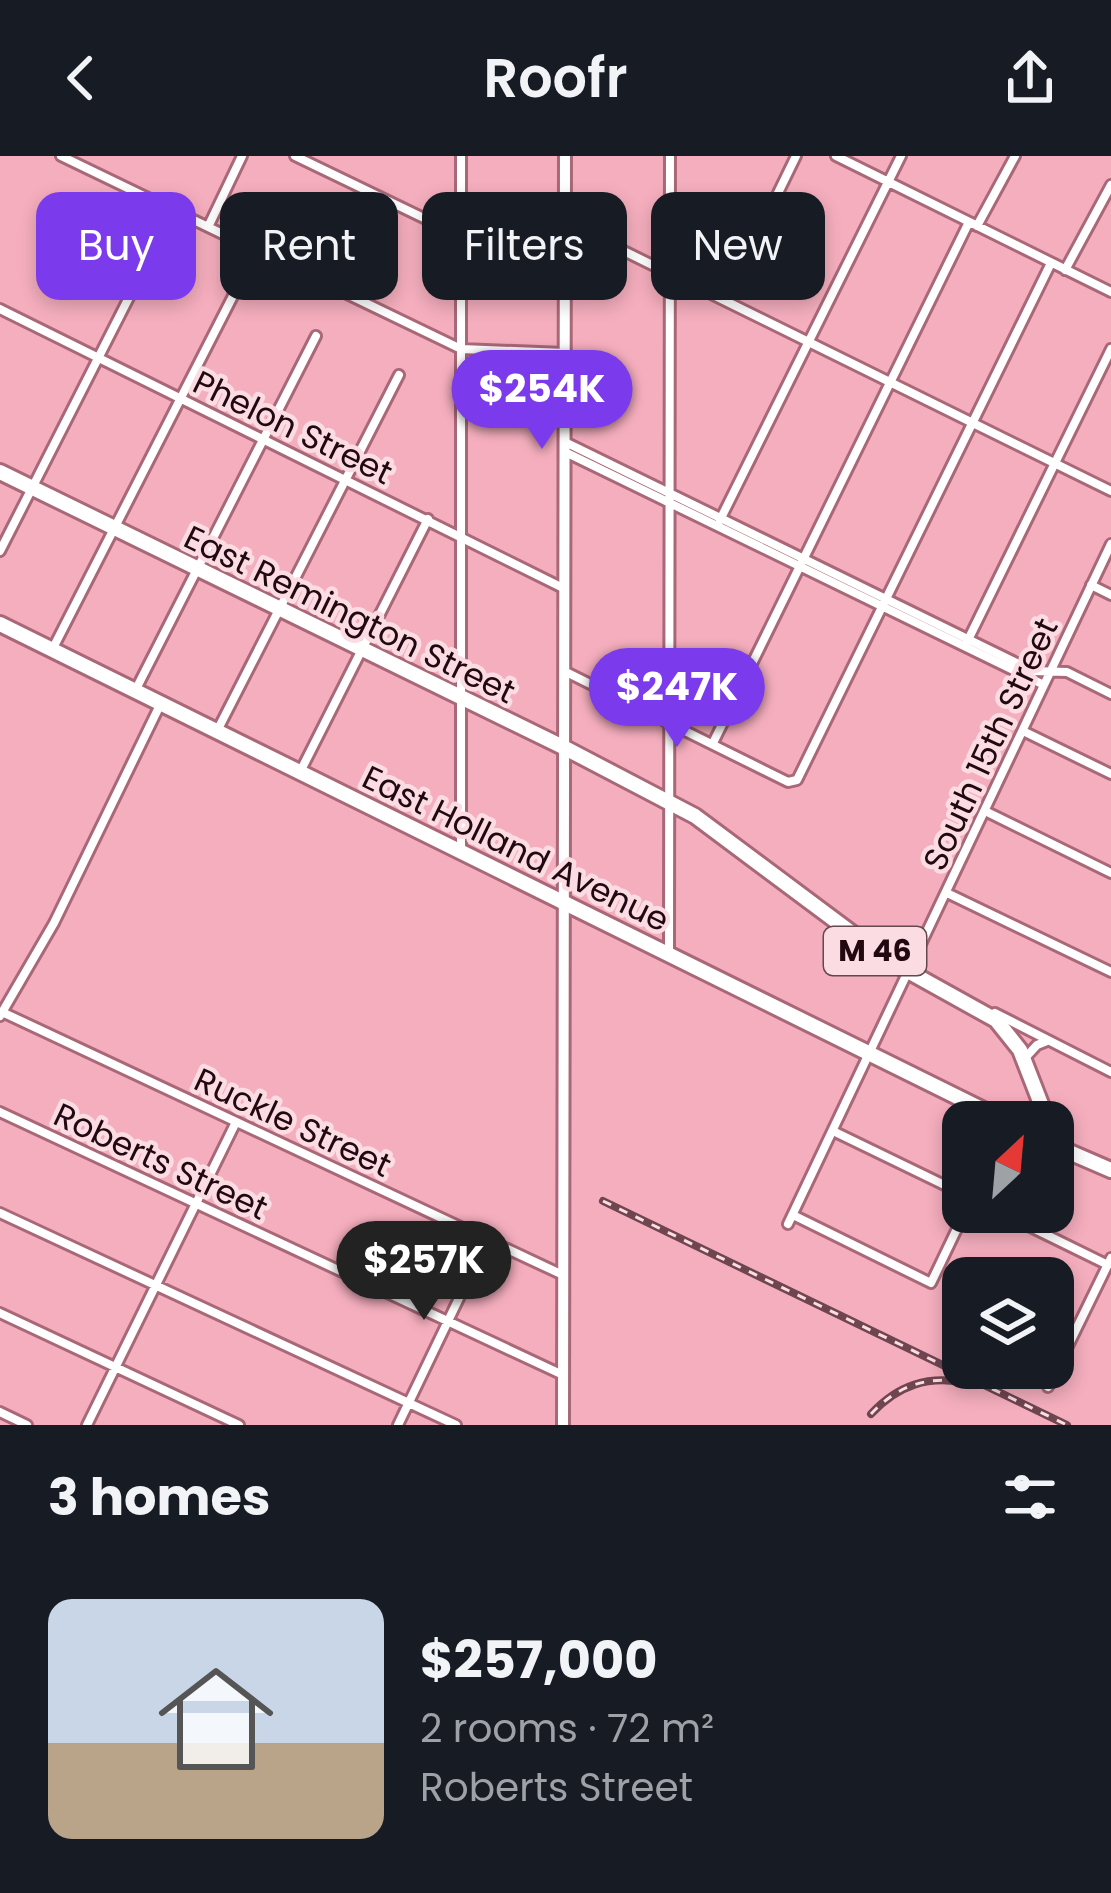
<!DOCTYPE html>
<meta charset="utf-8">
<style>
body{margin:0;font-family:Poppins,sans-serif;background:#242831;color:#f1f3f6;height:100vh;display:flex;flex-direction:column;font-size:45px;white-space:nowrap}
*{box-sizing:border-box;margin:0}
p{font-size:39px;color:#9ea1a6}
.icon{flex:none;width:66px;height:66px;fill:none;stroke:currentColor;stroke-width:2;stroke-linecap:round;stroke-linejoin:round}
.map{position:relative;height:1269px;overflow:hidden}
.sheet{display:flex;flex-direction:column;background:#171b24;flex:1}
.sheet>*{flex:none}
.guide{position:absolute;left:36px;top:36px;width:1041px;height:108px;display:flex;gap:24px}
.needle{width:78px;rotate:26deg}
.tools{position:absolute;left:942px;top:945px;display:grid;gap:24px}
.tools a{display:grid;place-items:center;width:132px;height:132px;border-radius:24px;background:#171b24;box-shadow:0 6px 18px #0003;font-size:60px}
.price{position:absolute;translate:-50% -102px;padding:0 27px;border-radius:42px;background:#7c3aed;color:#fff;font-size:39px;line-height:78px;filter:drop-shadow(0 3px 6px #0008)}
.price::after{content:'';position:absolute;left:50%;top:72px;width:36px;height:27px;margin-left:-18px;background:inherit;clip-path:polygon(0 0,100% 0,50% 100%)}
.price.active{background:#222;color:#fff}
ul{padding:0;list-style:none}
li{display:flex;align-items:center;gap:36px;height:300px;padding:0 48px}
li span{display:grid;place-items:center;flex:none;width:336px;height:240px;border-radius:24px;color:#555}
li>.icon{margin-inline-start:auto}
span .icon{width:144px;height:144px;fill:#fffc;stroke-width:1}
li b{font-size:51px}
h2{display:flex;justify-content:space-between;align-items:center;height:144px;padding:0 48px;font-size:51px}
.chip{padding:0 42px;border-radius:24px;background:#171b24;box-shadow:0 6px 18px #0003;font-size:42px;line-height:108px}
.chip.active{background:#7c3aed;color:#fff}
header{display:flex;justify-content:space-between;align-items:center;height:156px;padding:0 48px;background:#171b24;font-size:54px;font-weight:600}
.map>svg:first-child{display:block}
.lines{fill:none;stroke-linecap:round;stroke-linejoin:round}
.minor-casing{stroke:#a96878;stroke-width:14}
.secondary-casing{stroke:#a96878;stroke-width:16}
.trunk-casing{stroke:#a96878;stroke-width:20}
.minor{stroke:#fff;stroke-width:8}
.secondary{stroke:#fff;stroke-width:10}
.trunk{stroke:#fff;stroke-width:14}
.rail-casing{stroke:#6f4550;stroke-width:8}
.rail{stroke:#fadce2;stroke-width:3;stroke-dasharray:9;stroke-linecap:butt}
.labels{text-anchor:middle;stroke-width:9;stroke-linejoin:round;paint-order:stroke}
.shield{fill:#fadce2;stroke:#634850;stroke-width:3}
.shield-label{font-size:30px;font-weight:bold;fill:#220911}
.street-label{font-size:33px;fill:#220911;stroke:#fadce2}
</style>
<header><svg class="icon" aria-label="back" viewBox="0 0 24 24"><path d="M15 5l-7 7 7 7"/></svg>Roofr<svg class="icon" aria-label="share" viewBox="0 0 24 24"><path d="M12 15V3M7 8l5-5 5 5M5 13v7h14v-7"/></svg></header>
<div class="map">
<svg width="1111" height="1269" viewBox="0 0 1111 1269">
<rect width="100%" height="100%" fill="#f5aebe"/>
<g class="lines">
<g class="minor-casing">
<path id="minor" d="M61,0L461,193L565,197
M295,0L461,80L566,83
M461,0V694
M836,0L1111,136
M565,66L1111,335
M209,69L242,0
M977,70L1015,0
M1065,114L1111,29
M726,144L796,0
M0,153L563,432
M565,286L1033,515L1067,516L1111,538
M565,296L1044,529
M720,364L901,0
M0,395L174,53
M1091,429L1111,439
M966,488L1111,193
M52,494L234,138
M564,515L788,626L797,624L1051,107
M135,535L316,180
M217,575L399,219
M1023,575L1111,618
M713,587L969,66
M300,616L428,363
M985,655L1111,717
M947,737L1111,816
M669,796L670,0
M2,856L563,1119
M995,857L1111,916
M0,860L54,767L160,549
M1024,903L1037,889L1047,885
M0,956L563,1219
M833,975L963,1038
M1000,1056L1108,1109
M0,1057L456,1269
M793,1059L931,1127L965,1056
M788,1068L1111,388
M0,1157L239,1269
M1048,1231L1111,1102
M0,1256L27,1269
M87,1269L236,966
M398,1269L487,1084"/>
</g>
<g class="secondary-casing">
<path id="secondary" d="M563,1269L565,0"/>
</g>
<g class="trunk-casing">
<path id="trunk" d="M0,316L565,592L695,660L888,804L996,864L1020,894L1048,966
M0,468L1008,966
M1053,989L1111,1014"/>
</g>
<use href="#minor" class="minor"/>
<use href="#secondary" class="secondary"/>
<use href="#trunk" class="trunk"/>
<g class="rail-casing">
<path id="rail" d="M603,1045L1067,1269
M871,1258C898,1229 928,1219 967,1227"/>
</g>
<use href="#rail" class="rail"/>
</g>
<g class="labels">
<rect class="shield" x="824" y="771" width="102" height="48" rx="9"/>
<g class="shield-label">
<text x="875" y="805">M 46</text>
</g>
<g class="street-label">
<text transform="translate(293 271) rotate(26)" y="12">Phelon Street</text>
<text transform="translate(350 458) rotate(26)" y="12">East Remington Street</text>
<text transform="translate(990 588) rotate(-65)" y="12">South 15th Street</text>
<text transform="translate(516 692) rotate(26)" y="12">East Holland Avenue</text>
<text transform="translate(293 966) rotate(25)" y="12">Ruckle Street</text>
<text transform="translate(161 1005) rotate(25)" y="12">Roberts Street</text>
</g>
</g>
</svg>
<div class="tools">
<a><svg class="needle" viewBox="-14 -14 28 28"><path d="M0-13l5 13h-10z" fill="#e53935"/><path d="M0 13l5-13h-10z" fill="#9ea1a6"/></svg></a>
<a><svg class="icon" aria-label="layers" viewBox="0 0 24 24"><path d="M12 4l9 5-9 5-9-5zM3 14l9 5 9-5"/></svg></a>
</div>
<b class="price" style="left:542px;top:296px">$254K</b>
<b class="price" style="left:677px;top:594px">$247K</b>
<b class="price active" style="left:424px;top:1167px">$257K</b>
<div class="guide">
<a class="chip active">Buy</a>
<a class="chip">Rent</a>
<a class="chip">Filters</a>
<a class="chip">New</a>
</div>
</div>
<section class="sheet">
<h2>3 homes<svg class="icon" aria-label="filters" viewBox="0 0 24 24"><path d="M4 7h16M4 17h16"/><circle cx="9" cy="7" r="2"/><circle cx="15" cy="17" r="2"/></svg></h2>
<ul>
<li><span style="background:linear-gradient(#c9d6e8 60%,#b9a48a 0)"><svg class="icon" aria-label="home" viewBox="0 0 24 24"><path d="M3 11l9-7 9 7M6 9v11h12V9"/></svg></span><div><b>$257,000</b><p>2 rooms · 72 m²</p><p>Roberts Street</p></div></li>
</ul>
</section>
